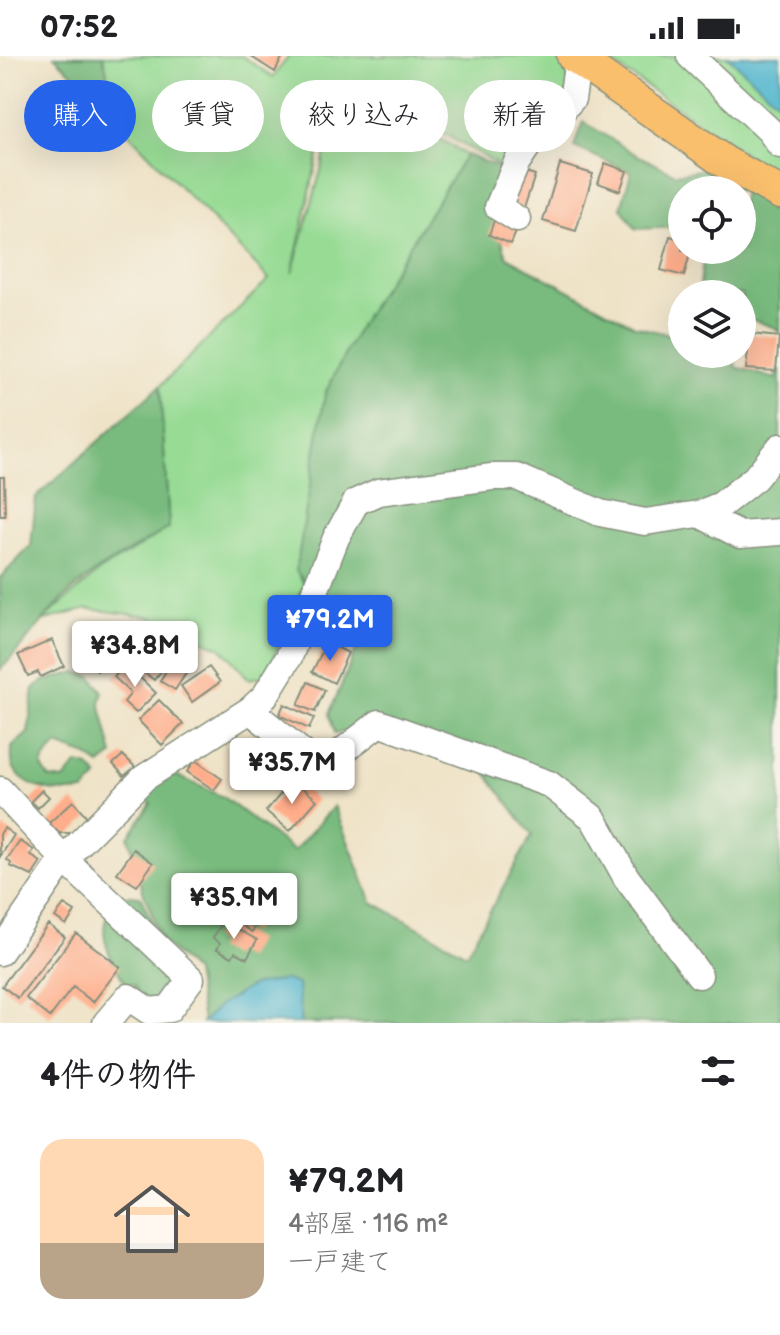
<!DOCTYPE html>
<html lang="ja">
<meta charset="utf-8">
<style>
body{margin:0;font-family:"Balsamiq Sans","Klee One",sans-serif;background:#f6f6f6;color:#202124;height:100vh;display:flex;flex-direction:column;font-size:30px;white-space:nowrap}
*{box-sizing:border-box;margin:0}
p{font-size:26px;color:#757577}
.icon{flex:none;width:44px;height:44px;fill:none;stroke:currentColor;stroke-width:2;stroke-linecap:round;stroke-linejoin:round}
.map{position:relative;height:967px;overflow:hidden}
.panel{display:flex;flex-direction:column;background:#fff;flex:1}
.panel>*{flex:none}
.banner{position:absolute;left:24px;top:24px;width:732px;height:72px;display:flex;gap:16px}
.tools{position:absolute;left:668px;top:120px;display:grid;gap:16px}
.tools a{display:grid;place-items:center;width:88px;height:88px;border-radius:50%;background:#fff;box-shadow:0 8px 32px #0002;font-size:40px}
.price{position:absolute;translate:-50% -68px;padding:0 18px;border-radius:8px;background:#fff;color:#222;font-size:26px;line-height:52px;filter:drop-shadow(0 2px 4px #0008)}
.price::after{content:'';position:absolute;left:50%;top:48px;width:24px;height:18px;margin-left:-12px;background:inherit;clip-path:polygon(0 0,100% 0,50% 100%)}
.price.on{background:#2563eb;color:#fff}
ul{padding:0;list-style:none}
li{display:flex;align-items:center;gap:24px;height:200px;padding:0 40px}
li+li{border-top:2px solid #e0e0e0}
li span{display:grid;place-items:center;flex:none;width:224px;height:160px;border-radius:24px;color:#555}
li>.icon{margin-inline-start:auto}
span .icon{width:96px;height:96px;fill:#fffc;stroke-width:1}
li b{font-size:34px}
h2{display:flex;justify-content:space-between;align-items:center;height:96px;padding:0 40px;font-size:34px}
.chip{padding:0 28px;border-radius:36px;background:#fff;box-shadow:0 8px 32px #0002;font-size:28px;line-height:72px}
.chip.on{background:#2563eb;color:#fff}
.status{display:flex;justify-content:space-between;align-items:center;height:56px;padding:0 40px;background:#fff;direction:ltr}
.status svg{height:22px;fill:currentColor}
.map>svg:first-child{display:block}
.green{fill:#97db94;stroke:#5b8c64;stroke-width:2}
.forest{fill:#79bb7e;stroke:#4c7c59;stroke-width:2}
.water{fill:#50b5ce;stroke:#387981;stroke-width:2}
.building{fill:#ffad8a}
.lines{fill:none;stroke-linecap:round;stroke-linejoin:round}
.minor-casing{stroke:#87907e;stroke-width:29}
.major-casing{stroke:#87907e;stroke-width:35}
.minor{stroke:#fff;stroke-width:26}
.major{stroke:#f9bf6d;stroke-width:32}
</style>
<div class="status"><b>07:52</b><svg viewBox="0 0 49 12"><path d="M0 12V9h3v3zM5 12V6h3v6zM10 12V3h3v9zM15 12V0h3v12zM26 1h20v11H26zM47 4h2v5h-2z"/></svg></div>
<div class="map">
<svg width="780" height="967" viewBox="0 0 780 967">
<rect width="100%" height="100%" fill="#f7f3e8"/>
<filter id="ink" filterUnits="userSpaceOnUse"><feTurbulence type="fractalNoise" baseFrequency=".0125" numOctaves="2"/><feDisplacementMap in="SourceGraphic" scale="16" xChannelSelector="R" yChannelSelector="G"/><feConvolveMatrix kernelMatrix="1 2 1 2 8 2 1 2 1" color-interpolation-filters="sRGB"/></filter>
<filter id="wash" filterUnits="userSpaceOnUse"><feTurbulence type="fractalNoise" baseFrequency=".006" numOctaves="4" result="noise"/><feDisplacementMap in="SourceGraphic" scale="32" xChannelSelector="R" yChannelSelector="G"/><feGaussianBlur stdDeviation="1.8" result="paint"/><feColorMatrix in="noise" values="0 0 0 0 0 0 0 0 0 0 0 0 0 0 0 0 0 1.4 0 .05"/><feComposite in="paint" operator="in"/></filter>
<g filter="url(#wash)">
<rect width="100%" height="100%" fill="#efe3c7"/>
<path class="green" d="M102,0H242L273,21L289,0H554L566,8L570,34L509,115L403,54L374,43L325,68L292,217L322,111L331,67L382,48L466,99L360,269L297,515L304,528L266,620L249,623L221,592L147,560L87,553L41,565L101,514L169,472L160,330L269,223L104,52L106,23Z
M602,0H780V119L775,118Z"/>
<path class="forest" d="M54,0H103L107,16L102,47Z
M584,66L633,97L675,118L706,113L768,143L780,154V277L773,271L742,260V238H699L704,194H742V134H682V171L636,173L621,152L631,116L574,91Z
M466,99L509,115L495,162L507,201L635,270L682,282V298H734L736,311L776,323L780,313V967H302L286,925L253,929L203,966L195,916L163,887L143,835L128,781L151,747L142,737L163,722L178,720L223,741L294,795L334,750L372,846L466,898L532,779L472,698L381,665L335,678L329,658L356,594L351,577L288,568L306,528L296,515L325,337L360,269Z
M160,330L169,472C134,493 95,512 66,540C42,563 23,591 0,614V522L31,490L36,441Z
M76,616L91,620L103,636L100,647L113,699L100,709L87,700L57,689L45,702L42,711L49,722L64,724L77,708L89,711L98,721L84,735C62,738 23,735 13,710C11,705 12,697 12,691L28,677L34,632L44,625Z
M128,839L140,840L168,902L164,922L168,933L157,952L144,948L134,929L126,928C114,910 95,878 109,857C114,851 122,845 128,839Z"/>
<path class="water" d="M727,0H780V48Z
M286,924L298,928L301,967H202L220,949L253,929Z"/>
<g id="blocks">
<path class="building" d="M250,0H283L275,16Z
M605,107L627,115L620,135L598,127Z
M560,108L593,118L576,175L543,165Z
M522,115L535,119L524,152L511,147Z
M495,162L518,171L511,188L489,179Z
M670,180L682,184V194H691L684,220L661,214Z
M750,278L779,281L776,315L746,313Z
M0,421H4L5,460H0Z
M118,566L133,589L97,615L81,592Z
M52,584L64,610L41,621L38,616L28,620L18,599Z
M327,586L348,597L334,627L312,616Z
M148,601L163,613L154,624L139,612Z
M174,601L191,610L175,634L160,625Z
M126,608L156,637L136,657L124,646L131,637L114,621Z
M209,611L220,626L192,646L181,630Z
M308,626L325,634L315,656L298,649Z
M159,644L183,668L162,689L138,664Z
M284,648L314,662L309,673L279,659Z
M123,699L135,711L124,720L113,708Z
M195,704L222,723L214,734L187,716Z
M293,724L317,744L290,775L266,755Z
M42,734L49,741L38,752L31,745Z
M73,745L88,762L71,777H59L49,767Z
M4,772L14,779L0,801V778Z
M20,785L34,794L30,799L41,806L32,820L10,810L11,807L7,804Z
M134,793L153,807L137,830L117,817Z
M242,847L262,861L252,876L232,862Z
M64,849L75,856L66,869L55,861Z
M223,865L257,884L247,902L235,896L232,901L217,893L220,887L213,882Z
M48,868L65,881L18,942L2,930Z
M76,877L120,911L93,946L73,931L50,961L26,942Z"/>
</g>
</g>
<g filter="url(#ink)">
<use href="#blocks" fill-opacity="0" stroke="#87907e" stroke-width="2"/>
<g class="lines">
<g class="minor-casing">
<path id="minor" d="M690,0L769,74L780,89
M517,163L498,151L517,106L536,78L558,59L572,43L578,4
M699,458L740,479L780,476
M250,654L321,712L379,667L549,728L593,762L626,821L699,919
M0,734L64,803L191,923L169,953L149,955L128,941L106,967
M0,896L64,803L144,722L250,654L265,640L289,601L336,482L356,446L378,436L492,421H517L600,457L645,466L699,458L721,449L755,422L780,391"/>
</g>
<g class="major-casing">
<path id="major" d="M573,0L726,107L780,137"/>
</g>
<use href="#minor" class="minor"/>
<use href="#major" class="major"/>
</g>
</g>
</svg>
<div class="tools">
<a><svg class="icon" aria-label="locate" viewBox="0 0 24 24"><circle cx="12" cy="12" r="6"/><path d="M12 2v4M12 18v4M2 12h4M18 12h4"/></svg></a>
<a><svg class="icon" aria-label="layers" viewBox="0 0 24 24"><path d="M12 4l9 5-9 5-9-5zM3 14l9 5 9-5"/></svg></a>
</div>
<b class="price on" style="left:330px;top:607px">¥79.2M</b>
<b class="price" style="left:135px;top:633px">¥34.8M</b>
<b class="price" style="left:292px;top:750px">¥35.7M</b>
<b class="price" style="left:234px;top:885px">¥35.9M</b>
<div class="banner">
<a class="chip on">購入</a>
<a class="chip">賃貸</a>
<a class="chip">絞り込み</a>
<a class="chip">新着</a>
</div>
</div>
<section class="panel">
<h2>4件の物件<svg class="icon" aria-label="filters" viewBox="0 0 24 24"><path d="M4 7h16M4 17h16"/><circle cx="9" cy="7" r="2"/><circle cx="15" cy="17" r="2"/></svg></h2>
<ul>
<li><span style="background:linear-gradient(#ffd9b3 65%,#b9a48a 0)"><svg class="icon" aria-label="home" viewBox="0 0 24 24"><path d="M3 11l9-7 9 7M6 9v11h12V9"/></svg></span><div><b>¥79.2M</b><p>4部屋 · 116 m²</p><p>一戸建て</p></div></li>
</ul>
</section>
